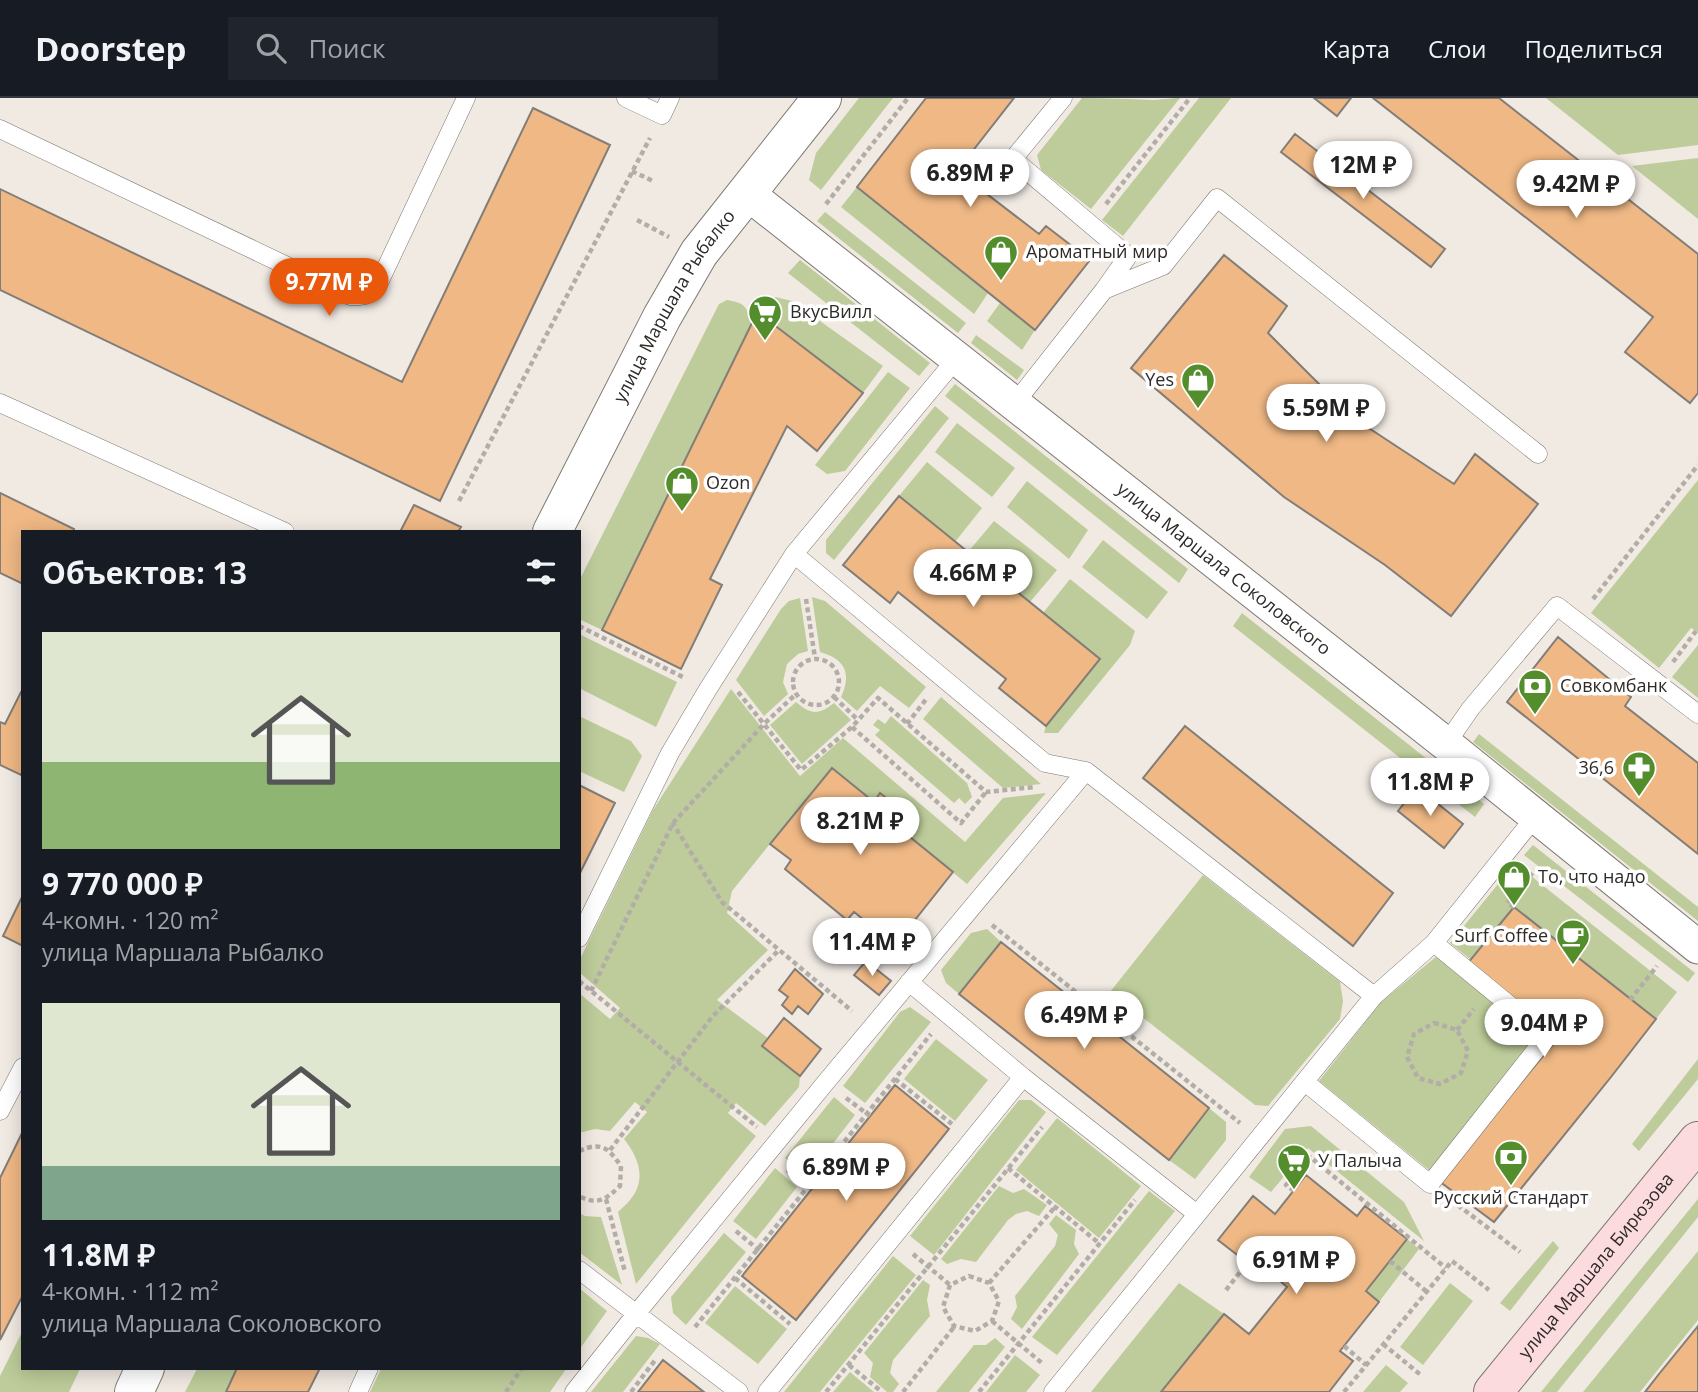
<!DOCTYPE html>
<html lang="ru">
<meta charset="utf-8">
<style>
body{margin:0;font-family:"Open Sans",sans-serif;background:#20242c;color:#f1f3f6;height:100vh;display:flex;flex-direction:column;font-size:26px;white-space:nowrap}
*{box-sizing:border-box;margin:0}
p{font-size:23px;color:#9ea1a6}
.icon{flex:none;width:38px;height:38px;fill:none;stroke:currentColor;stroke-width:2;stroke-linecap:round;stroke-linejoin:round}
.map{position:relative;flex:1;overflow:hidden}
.sheet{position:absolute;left:21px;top:432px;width:560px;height:840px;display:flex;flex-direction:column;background:#171b24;border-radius:0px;box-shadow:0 4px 18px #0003}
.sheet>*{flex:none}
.price{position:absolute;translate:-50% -60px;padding:0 16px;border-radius:24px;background:#fff;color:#222;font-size:23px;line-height:46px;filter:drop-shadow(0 2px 4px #0008)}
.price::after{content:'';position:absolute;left:50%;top:42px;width:21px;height:16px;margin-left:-10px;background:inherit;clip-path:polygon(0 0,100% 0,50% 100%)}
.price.selected{background:#ea580c;color:#fff}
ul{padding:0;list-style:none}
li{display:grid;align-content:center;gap:14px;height:371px;padding:0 21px}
li span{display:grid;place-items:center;height:217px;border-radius:0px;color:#555}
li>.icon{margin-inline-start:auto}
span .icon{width:126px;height:126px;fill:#fffc;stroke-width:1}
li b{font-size:30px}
h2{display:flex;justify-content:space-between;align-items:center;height:84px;padding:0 21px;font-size:30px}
header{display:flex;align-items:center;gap:42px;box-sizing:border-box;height:98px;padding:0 35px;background:#171b24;border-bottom:2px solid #363941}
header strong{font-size:33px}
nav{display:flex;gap:38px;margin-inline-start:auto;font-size:24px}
.search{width:490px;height:63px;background:#20242c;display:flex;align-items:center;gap:18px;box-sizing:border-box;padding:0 24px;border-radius:0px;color:#9ea1a6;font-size:26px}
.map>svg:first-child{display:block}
.green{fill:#bdcc9a}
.building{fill:#efb885;stroke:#837d77;stroke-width:2}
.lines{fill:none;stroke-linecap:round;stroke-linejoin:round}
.service-casing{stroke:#7d7771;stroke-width:19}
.minor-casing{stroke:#7d7771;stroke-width:35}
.tertiary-casing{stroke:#7d7771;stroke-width:40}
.secondary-casing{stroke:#7d7771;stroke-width:40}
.path{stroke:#b2ada7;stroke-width:4.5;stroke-dasharray:5 3.5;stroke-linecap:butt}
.service{stroke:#fff;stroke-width:18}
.minor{stroke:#fff;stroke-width:33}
.tertiary{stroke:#fff;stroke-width:38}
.secondary{stroke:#fcdbdf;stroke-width:38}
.labels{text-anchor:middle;stroke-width:7;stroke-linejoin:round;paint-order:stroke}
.poi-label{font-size:18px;fill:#2d2a27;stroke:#fff;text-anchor:start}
.street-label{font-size:18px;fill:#2d2a27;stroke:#fff}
</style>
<header>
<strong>Doorstep</strong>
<div class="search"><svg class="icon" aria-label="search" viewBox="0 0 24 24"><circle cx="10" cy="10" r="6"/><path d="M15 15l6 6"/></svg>Поиск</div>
<nav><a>Карта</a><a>Слои</a><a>Поделиться</a></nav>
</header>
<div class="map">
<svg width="1698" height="1294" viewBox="0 0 1698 1294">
<rect width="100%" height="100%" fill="#f1eae3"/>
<path class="green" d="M859,0H893L821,92L809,82L816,55Z
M1082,0C1105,0 1129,1 1152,2C1160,2 1171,0 1180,0L1091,111L1041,72L1037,57Z
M1199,0H1231L1123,138L1102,122Z
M1546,0H1698V47L1618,57Z
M1698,60V121L1632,68Z
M857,89L988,195L974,216L841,109Z
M825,114L966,225L958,235L817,123Z
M800,162L930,265L919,278L788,175Z
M775,199L792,203L883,268L863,295L769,223L771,207Z
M727,202C745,205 746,208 752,225L602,532L579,521V483L719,206Z
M1000,205L1035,232L1022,252L987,223Z
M976,237L1024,272L1017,282L971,245Z
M888,274L910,290L845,373L827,376L815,367Z
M955,286L1188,471L1179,485L945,298Z
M935,308L949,320L834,462L826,455V442Z
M957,325L1015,370L992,399L935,354Z
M927,364L982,410L955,444L899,398Z
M1698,382V534L1691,530L1659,570L1591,515Z
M1027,383L1088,432L1069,461L1007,409Z
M994,423L1057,472L1030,504L968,454Z
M1103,442L1168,494L1147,521L1082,469Z
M1070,481L1135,533L1130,547L1058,635H1044L1046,628L1100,561L1043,515Z
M812,499L825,503L926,589L909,610L880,588L857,613L841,599C852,575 845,561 820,554Z
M800,500L808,553L798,556L787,566L783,584L788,596L764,618L736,582L781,511L789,503Z
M1242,515L1484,706L1475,719L1233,528Z
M579,536L677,584L656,629L579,590Z
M1698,547V600L1672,579Z
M731,591L800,678L843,640L965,744L1003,700L1046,695L967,786L899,730L880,696L874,704L831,670L732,793L727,815L768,852L717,902L768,940L762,948L800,978L799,989L765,1028L736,1005L728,1015L756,1038L636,1186L618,1114C622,1110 627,1106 630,1102C647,1082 639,1060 624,1041L647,1014L635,1004L610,1033L595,1031L579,1035V895L610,921L620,910L579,874V863L653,712Z
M941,599L1041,686L1003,690L923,621Z
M796,604C811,617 819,617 834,605L851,622L802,666L770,627Z
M579,618L631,643L642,658L624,694L579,673Z
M891,618L967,685L972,699L965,706L959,700L954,705L875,637L880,632L873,627L878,621L885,626Z
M1479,636L1698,809V823L1473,644Z
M1533,747L1695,875L1688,884L1524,757Z
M1516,764L1536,782L1677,894L1656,921L1514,810L1470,861L1450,845Z
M1203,777L1340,884L1343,903L1340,921L1268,1008L1255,1007L1110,894Z
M987,831L1001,844L959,896L946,885L941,872L971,835Z
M1437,858L1530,933L1531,947L1429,1072L1319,983L1381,904Z
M910,909L931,924L865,1005L843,988L900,914Z
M936,941L988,982L955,1023L904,981Z
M1698,961V981L1639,1053L1632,1046Z
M834,999L855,1017L807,1079L785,1060Z
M1019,1002H1031L1046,1014L934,1157L910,1138Z
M1209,1010L1226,1024V1042L1195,1081L1169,1062Z
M1057,1020L1141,1088L1099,1140L1016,1072Z
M1311,1028L1404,1104L1424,1143L1308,1050L1271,1094L1249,1079L1285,1031Z
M775,1070L797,1089L756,1141L733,1123Z
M999,1088L1013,1095L1024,1091L1047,1107L1039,1118L1027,1113L1016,1116L1008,1122L976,1164L961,1161L947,1166L941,1161Z
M1149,1093L1175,1113L1057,1257L1032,1239Z
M1698,1101V1119L1557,1294H1541Z
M579,1115L585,1118L601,1119L622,1187L579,1154Z
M1056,1117L1076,1132L1074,1146L1079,1156L1022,1231L1011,1221L1017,1209L1015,1198L1055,1148L1058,1137L1049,1126Z
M724,1135L746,1154L686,1227L673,1215L671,1199Z
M1407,1141L1419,1151L1379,1204L1366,1193Z
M1553,1143L1559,1150L1510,1213L1500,1205Z
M1698,1153V1222L1640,1294H1583Z
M893,1158L916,1177L820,1294H784Z
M923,1182L930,1187L927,1202L930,1218L893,1262L890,1275L899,1286L893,1294H887L870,1279L873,1265L864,1255Z
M1179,1185L1224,1216L1161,1294H1091Z
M1450,1185L1473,1203L1423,1267L1400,1249Z
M735,1188L787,1231L758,1266L705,1225Z
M579,1190L607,1213L579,1252Z
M23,1232V1270L80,1271L69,1294H0V1278Z
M636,1238L648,1240L660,1246L623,1294H591Z
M995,1240L1005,1249L969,1294H936L974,1247H986Z
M1015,1257L1040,1277L1026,1294H986Z
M1386,1267L1408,1285L1400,1294H1363Z
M197,1271H237L226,1294H185Z
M381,1271L382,1270L566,1271L550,1294H370Z
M850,1274L874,1294H833Z"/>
<path class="building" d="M926,0H1014L957,73L1039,136L1046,128L1090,162L1035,232L857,89Z
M1314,0H1351L1337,18Z
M1373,0H1499L1698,156V295L1690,305L1625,254L1653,219Z
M533,10L610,47L440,403L0,192V91L402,284Z
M1295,36L1445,151L1431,169L1281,54Z
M1224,157L1287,208L1268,235L1352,319L1454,386L1475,356L1538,406L1451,518L1385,467L1284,399L1131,270Z
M769,223L863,295L817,353L787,328L710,481L722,487L681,571L602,532L752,225Z
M0,395L74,431L73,434H23V486L0,475Z
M899,398L1100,561L1046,628L999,590L1006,581L898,494L890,505L843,467Z
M414,407L461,429L458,434H400Z
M1558,539L1631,599L1625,608L1698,665V756L1507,604Z
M21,594L23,595V672L21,677L0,667V624L5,626Z
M1185,628L1393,795L1353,848L1143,680Z
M832,670L874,704L880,695L909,718L899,730L953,774L895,847L854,814L847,822L785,771L791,762L770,746Z
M579,687L615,705L579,777Z
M1417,689L1463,726L1444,750L1398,713Z
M23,797V848L3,838Z
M1514,809L1656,921L1611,979L1494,1124L1439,1083L1569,927L1552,913L1542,927L1467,866Z
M1001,844L1209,1010L1169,1062L959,896Z
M866,863L891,883L879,897L854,877Z
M795,871L823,896L808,916L798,908L792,916L782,907L788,899L779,892Z
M784,920L821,951L800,978L762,948Z
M895,987L949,1031L796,1222L742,1178Z
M23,1033V1197L0,1242V1080Z
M1306,1077L1357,1118L1365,1108L1407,1141L1366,1193L1379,1204L1340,1253L1353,1263L1329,1294H1161L1224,1216L1249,1236L1287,1189L1271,1175L1267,1180L1218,1142L1253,1098L1275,1116Z
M1698,1228V1294H1645L1659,1276Z
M663,1262L704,1294H638Z
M237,1270H320L308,1294H226Z"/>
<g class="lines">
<g class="service-casing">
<path id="service" d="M626,0L662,17L670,0
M1063,0L1013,61L1128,158L1104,192
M0,31L350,198C362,199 368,198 377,189L466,0
M0,305L285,434
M1015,305L1104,192L1163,168L1217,100L1538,356
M794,456L1045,665L1086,673L1374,898
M1446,646L1471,610L1557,508L1698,616
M579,840L670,655L708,591L794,456L957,260
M909,884L1023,979L1197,1116
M1305,984L1430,1086L1547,938L1434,845
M0,1013L23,969
M579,1172L739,1294
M358,1294L369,1270
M574,1294L636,1216L826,984L1086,673
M767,1294L1023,979
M1053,1294L1374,898L1434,845L1535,719"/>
</g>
<g class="minor-casing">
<g id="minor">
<path id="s1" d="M747,95L1446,646L1698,849"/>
</g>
</g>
<g class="tertiary-casing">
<g id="tertiary">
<path id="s2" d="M552,434L662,219L699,155L822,0"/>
<path d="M134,1294L145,1270"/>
</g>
</g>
<g class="secondary-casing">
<g id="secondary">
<path id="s3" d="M1493,1294L1698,1043"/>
</g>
</g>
<path class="path" d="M632,73L655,84
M826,106L908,0
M1106,106L1190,0
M637,122L669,139
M459,403L650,40
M806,501L815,560
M1593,501L1698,367
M579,528L685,580
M793 584a23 23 0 1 1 46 0a23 23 0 1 1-46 0Z
M1673,564L1696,533
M738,594L801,672L852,629L878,600L986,694L1034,689
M834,599L858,622
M907,626L927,600
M852,629L961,725L986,694
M672,724L722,804L852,913
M1514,809L1507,805L1535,772
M992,827L1240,1025
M903,836L911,842
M579,883L757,1029
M591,893L673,725L764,626L796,596
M1630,902L1657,868
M1434,925L1457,932L1468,953L1461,975L1440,986L1418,980L1407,959L1414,936Z
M1457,932L1474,911
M895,981L952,1026
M846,1000L870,1018
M610,1052L712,919L779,852
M579,1053C602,1043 608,1050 621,1068L620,1088C606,1101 598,1108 579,1098
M1008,1070L1100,1146
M787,1072L812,1091
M1294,1093L1286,1087L1310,1059L1446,1170
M606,1101L625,1174
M1451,1102L1520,1154
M736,1133L761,1154
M913,1156L950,1187
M1390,1163L1427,1194
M969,1178L989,1185L999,1203L992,1223L975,1233L954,1228L943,1209L950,1187Z
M735,1180L790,1226
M989,1185L1055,1109
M1226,1192L1247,1165
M992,1223L1043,1266
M695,1229L931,936
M1383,1246L1422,1278
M1344,1248L1366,1267
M849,1267L882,1294
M506,1294L522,1270
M631,1294L656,1261
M826,1294L1042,1029
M903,1294L954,1229
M979,1294L1135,1102
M1344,1294L1452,1163L1489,1192"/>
<use href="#service" class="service"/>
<use href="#minor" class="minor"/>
<use href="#tertiary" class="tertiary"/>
<use href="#secondary" class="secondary"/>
</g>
<defs>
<g id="shop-pin" transform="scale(1.75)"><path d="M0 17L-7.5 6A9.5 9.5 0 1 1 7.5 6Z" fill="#548e2c" stroke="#fff"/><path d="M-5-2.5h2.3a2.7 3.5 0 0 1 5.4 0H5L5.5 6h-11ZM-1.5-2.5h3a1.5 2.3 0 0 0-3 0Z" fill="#fff"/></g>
<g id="supermarket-pin" transform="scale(1.75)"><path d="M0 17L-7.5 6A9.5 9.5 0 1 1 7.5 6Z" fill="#548e2c" stroke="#fff"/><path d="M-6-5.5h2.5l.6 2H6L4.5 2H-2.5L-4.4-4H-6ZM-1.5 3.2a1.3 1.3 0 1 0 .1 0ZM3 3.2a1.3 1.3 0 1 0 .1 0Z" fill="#fff"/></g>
<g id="bank-pin" transform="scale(1.75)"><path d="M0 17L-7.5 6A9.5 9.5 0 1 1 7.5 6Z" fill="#548e2c" stroke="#fff"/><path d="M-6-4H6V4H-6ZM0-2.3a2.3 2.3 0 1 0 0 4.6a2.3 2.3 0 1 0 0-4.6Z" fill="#fff"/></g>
<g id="pharmacy-pin" transform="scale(1.75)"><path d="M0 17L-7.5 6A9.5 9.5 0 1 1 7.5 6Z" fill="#548e2c" stroke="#fff"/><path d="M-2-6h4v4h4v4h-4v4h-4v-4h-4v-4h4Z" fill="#fff"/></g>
<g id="cafe-pin" transform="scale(1.75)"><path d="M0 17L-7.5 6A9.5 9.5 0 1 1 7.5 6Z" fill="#548e2c" stroke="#fff"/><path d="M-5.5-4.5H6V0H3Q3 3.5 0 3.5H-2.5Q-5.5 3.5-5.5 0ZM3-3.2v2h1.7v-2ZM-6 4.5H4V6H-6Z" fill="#fff"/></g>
</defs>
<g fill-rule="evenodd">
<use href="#shop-pin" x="1001" y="154"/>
<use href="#supermarket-pin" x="765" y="214"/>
<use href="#shop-pin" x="1198" y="282"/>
<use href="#shop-pin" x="682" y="385"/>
<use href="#bank-pin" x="1535" y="588"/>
<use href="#pharmacy-pin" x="1639" y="670"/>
<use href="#shop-pin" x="1514" y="779"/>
<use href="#cafe-pin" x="1573" y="838"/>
<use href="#bank-pin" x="1511" y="1059"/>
<use href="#supermarket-pin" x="1294" y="1063"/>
</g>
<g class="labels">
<g class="poi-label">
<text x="1026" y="160">Ароматный мир</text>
<text x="790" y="220">ВкусВилл</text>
<text x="1174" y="288" text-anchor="end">Yes</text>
<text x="706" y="391">Ozon</text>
<text x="1560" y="594">Совкомбанк</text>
<text x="1614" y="676" text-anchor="end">36,6</text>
<text x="1538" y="785">То, что надо</text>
<text x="1548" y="844" text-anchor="end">Surf Coffee</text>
<text x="1318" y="1069">У Палыча</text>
<text x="1511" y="1106" text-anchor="middle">Русский Стандарт</text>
</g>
<g class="street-label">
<text dy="6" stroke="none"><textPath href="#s2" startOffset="257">улица Маршала Рыбалко</textPath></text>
<text dy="6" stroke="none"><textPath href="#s1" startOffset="607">улица Маршала Соколовского</textPath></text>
<text dy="6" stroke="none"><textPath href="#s3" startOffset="163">улица Маршала Бирюзова</textPath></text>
</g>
</g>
</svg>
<b class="price" style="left:1363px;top:103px">12M ₽</b>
<b class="price" style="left:970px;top:111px">6.89M ₽</b>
<b class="price" style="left:1576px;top:122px">9.42M ₽</b>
<b class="price selected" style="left:329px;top:220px">9.77M ₽</b>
<b class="price" style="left:1326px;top:346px">5.59M ₽</b>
<b class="price" style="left:973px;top:511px">4.66M ₽</b>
<b class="price" style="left:1430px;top:720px">11.8M ₽</b>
<b class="price" style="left:860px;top:759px">8.21M ₽</b>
<b class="price" style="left:872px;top:880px">11.4M ₽</b>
<b class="price" style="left:1084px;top:953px">6.49M ₽</b>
<b class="price" style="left:1544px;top:961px">9.04M ₽</b>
<b class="price" style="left:846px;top:1105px">6.89M ₽</b>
<b class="price" style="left:1296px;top:1198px">6.91M ₽</b>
<section class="sheet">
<h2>Объектов: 13<svg class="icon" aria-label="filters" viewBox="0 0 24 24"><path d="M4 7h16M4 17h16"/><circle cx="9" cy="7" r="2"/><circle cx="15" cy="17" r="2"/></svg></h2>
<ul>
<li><span style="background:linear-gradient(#dfe7d0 60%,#8fb573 0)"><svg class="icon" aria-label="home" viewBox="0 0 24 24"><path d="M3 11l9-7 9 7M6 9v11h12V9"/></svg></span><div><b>9 770 000 ₽</b><p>4-комн. · 120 m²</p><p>улица Маршала Рыбалко</p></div></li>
<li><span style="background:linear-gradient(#dfe7d0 75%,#7fa58c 0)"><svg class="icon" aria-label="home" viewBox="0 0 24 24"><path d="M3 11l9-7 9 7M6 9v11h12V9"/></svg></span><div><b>11.8M ₽</b><p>4-комн. · 112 m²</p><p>улица Маршала Соколовского</p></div></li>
</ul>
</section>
</div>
